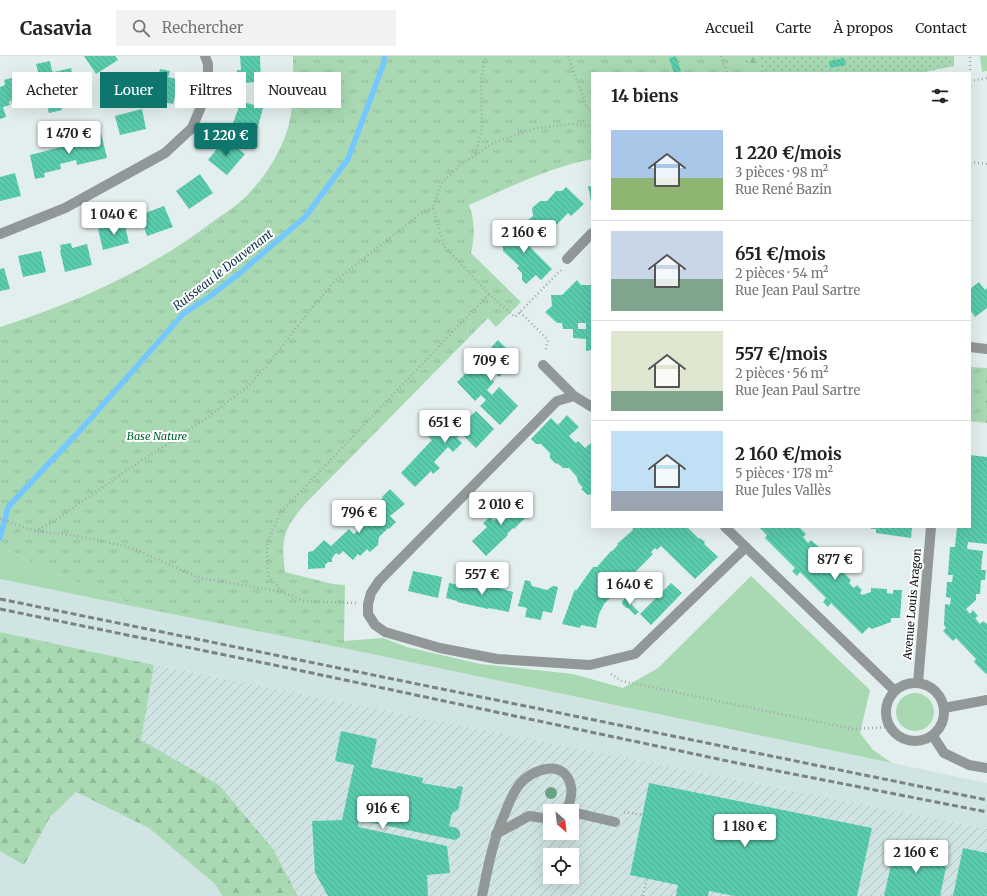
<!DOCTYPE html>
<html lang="fr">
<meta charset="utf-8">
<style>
body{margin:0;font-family:Merriweather,serif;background:#f2f2f2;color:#222;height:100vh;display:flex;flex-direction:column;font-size:15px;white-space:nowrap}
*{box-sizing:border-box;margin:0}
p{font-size:13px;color:#767676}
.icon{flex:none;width:22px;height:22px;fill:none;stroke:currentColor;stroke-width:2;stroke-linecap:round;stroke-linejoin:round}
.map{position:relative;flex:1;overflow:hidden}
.drawer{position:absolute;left:591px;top:16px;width:380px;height:456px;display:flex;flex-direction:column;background:#fff;border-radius:0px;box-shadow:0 4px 16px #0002}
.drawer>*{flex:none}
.hud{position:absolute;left:12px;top:16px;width:380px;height:36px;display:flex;gap:8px}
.needle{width:26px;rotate:152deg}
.tools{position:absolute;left:543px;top:748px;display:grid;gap:8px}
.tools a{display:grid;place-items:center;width:36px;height:36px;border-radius:0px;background:#fff;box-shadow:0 4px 16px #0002;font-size:20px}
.price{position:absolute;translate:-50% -34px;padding:0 9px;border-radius:4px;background:#fff;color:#222;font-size:13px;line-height:26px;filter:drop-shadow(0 1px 2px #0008)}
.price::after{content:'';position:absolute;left:50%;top:24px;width:12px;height:9px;margin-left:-6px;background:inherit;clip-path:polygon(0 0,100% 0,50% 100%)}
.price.on{background:#0f766e;color:#fff}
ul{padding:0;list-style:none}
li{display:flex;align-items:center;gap:12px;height:100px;padding:0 20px}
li+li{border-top:1px solid #e0e0e0}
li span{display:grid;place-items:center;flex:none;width:112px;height:80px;border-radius:0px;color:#555}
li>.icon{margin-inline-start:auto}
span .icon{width:48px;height:48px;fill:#fffc;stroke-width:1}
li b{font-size:17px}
h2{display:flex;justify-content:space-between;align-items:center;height:48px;padding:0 20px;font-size:17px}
.chip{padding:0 14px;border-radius:0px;background:#fff;box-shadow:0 4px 16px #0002;font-size:14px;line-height:36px}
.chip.on{background:#0f766e;color:#fff}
header{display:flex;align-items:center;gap:24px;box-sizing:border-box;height:56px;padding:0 20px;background:#fff;border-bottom:1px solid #e0e0e0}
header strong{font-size:19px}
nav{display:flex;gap:22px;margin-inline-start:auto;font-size:14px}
.search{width:280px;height:36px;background:#f2f2f2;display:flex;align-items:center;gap:10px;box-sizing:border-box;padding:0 14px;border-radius:0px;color:#767676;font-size:15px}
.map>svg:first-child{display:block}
.built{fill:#cfe4e3}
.industrial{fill:url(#industrial-furrows);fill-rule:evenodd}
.grass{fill:#a8d9b3}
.forest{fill:url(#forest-firs)}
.park{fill:url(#park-tufts)}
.garden{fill:url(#garden-dots)}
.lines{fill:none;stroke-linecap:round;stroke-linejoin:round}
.stream{stroke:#75c8ff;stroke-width:5.5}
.building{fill:url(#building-back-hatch);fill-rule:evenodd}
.path{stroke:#a0a9a8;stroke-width:2.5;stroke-dasharray:1 3;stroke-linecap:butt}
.minor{stroke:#929798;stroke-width:10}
.rail{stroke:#7b8382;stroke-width:3;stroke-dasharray:6 3;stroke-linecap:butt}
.tree{fill:#69a386}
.labels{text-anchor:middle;stroke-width:4;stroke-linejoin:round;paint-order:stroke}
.park-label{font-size:11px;font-style:italic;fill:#066431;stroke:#fff}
.street-label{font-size:11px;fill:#0a0e0d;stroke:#fff}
.water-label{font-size:12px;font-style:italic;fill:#0e3349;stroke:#fff}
</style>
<header>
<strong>Casavia</strong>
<div class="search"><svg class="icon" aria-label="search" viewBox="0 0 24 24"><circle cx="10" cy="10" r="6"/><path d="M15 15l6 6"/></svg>Rechercher</div>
<nav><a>Accueil</a><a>Carte</a><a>À propos</a><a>Contact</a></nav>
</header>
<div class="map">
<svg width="987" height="840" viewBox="0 0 987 840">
<defs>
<pattern id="industrial-furrows" width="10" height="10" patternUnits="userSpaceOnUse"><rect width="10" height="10" fill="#cfe4e3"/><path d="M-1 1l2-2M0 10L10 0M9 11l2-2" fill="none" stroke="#b0c2c2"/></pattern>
<pattern id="forest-firs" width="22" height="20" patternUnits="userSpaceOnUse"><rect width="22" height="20" fill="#a8d9b3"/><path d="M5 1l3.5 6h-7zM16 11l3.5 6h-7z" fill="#8fb999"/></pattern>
<pattern id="park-tufts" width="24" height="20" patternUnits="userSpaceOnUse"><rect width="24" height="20" fill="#a8d9b3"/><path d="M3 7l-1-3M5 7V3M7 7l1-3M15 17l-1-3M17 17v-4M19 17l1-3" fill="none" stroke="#8fb999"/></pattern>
<pattern id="garden-dots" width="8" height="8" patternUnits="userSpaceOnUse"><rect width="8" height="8" fill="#a8d9b3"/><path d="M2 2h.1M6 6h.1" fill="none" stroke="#8fb999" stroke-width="1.8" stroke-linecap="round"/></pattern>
<pattern id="building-back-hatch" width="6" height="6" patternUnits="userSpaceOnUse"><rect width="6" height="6" fill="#5accae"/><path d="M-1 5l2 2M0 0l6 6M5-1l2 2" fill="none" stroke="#4dae94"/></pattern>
</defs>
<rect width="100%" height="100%" fill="#e3efee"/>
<path class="built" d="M0,523L343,592L987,727V773L154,609L0,576Z
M76,736L149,772L215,828L222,840H0V795L24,809L50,761Z"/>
<path class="industrial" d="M154,609L987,773V840H298L273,793L141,684ZM550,755H572V777H550ZM550,799H572V821H550Z"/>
<path class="grass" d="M980,0H987V15L982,16Z
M0,489L40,511L142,552L0,523Z
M751,520L870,634L860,677L873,694L892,707L343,592L344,585L383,582L407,591L480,608L573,618L623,632L658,612Z
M896 656a19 19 0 1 1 38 0a19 19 0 1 1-38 0Z"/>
<path class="forest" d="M686,0H756L764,17H705Z
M0,576L154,609L141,684L219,729L273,793L298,840H222L215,828L149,772L76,736L50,761L24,809L0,795Z"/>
<path class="park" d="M293,0H746L753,17H592V103C551,111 507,132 469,149C475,166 475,179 471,197L521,246L496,271L488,262L306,447C283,473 281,482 285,516L333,528L345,529L344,585L343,592L142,552L40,511L0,489V271C75,247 148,215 211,167C225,157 240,148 251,135C267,118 281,95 288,72C294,51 293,22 293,0Z
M970,311L987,312V367L970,365Z"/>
<path class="garden" d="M756,0H954V10L920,17H764Z"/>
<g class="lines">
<path class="stream" d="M0,482L8,451L85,369L183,258L209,241L240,217L305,161L348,103L383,9L385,0"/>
</g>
<path class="building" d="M84,0H115L118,4L96,18Z
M240,0H260L261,26L238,27L237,14H241Z
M676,0L681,15L674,17L669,2Z
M844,2L846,9L830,12L829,5Z
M50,5L52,15L54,16L71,12L76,31L58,36L62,54L49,57L36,8Z
M160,13L170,15L168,21L180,24L178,33H177L173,48L153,44Z
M31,17L38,46L13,52L11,45H9L10,49L3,51L6,61L0,63V31L5,29L4,24Z
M241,45L263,52L256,78L232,70Z
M142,53L146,73L120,79L115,60Z
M101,77L107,102L77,109L76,104L60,108L61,113L44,117L45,121L35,123L30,99L65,90L64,86Z
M225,83L245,98L227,119L208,104Z
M15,117L21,140L0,145V121Z
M200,118L213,137L189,153L176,135Z
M588,130H592V146H591Z
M566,131L584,148L571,160L568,157L544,182L527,165L533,160L532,152L540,145H547L556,135H562Z
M164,150L173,171L147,180L140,159Z
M516,165L527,178L522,183L552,213L541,224L536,219L526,228L522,224V217L517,212L519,210L503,195V187L499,183Z
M124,166L129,187L103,194L98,173Z
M71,187L72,192L87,188L92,209L65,216L60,195L61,194L60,189Z
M41,195L46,216L23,221L18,200Z
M4,212L10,233L0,235V213Z
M577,224L581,229H592V294L586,295V283L573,282V273H563L562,267H557L545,256L552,250L551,239H562ZM578,267H586V273H578Z
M979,226L985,234L987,232V252L975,261L970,254L971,232Z
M498,284L517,303L499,321L491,313L486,318L494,326L487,334L492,339L499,331L518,350L500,369L480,350L486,344L481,339L475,345L457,326L476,307L477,309L482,303L481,302Z
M476,355L494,373L476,392L461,377L457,382L462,387L453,396L448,391L434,406L440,412L433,418L431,415L415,431L401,417L432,384L425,377L443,359L457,373Z
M567,359L579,371L569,380L576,387L578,385L585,392L592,386V438L588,439L581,433L583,432L578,426L577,421L569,412H563L557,407L556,408L550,402V397L541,388H536L531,383L551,362L558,369Z
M970,399L987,401V488L968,486L967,493L983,495L981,514H986L985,524H981L980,538H976V544L966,553L970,558L973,554L978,560L975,562L980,568L983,565L987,568V617L986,618L974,606L976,603L956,582L953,585L943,575L946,572L944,569L945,548L950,549L951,542L946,541L947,526H952L953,519H948L950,491H955L957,471H970Z
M390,433L405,448L390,460L396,466L389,473L388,472L379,481L378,489L370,496L367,493L360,500L358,498L353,504L343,495L339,499L336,497L332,502V506H328L325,509V512L308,513V496L313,495L324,484L331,490L349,473L354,478L361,471L357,467L364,460L371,467L378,461L370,453L383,442L382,441Z
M516,440L531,456L514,473L513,472L507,478L508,479L486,500L472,485L487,471L483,467L490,461L494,465L499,459L498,458Z
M632,471H687L699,483L700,482L705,486L704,488L718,501L695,523L661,490L657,494L655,492L651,496L653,498L604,548L599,558L596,572L581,569L580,572L562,568L575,533L576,535L593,511H597L611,495H612L618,489L617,488L633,474Z
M759,471H799L806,478L803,481L808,487L811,484L821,493L818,496L823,501L826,498L837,509L834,512L840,517L842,515L851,524L849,527L854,532L857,529L862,534L860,537L862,539L871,536V532L887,533V537L893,538V534H902L900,562H891V566L872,573L869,571L862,578L831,547L828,551L823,546L826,542L800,516L797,520L792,515L795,512L765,482L767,479Z
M871,471H912L911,482L876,477V473H871Z
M413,515L442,521L438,542L408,535Z
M525,524L530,525L532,530L547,534L553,530L558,531L552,557L543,555L541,564L525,561L527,552L518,550Z
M487,525L496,527L495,531L513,536L509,556L489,552L488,553L457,546V545L446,542L449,527L485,534Z
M671,527L682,537L651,569L640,558Z
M625,542H627L631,546L632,549L639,556L635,559L628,552H626L622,548V546Z
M341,675L377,683L371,711L423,722L422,727L456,733L458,730L463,731L458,754L452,757L449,770L457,772L460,776V781L455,784L359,764L358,771L447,790L450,817L427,819L428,840H328L315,817L312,765L342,764L354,709L335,705Z
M649,727L872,772L857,840H734L709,835L708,840H676L678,829L630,819Z
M895,791L948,802L940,840H884Z
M963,792L987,797V840H953Z"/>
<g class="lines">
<path class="path" d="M568,0L586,49L592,57
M721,0L727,17
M970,25L987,22
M970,30V0
M476,98L482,71L481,23L486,0
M970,106L987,108
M561,214L515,261L489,238L444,190L433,152L436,143L442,127L459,110L495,86L537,72L570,68L592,70
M520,256L548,284L545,296
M0,463L35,475L77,480L125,490L139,495L197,521L282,536
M35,475L53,466L130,412L208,361L246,332L265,312L316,247L336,224L419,159L433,152
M356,547L304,545L282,536L268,519L267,487L281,456L489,238
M611,618L622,625L853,673L889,671
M624,756L642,759
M643,840L647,822"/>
<path class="minor" d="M0,178L65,152L165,97L192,72L208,34V8L205,0
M567,203L592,177
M970,291L987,293
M543,309L574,340L592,351
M574,340L557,345L379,525L371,537L368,548V558L375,569L385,576L440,592L497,603L590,609L635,598L746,491
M725,471L895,635
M886 656a29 29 0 1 1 58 0a29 29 0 1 1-58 0Z
M918,627L931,471
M944,652L987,644
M933,680L944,697L969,709L987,712
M572,756L615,766
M496,778L529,760L550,763
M482,840C488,811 493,784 505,757C509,747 512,738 519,729C532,712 566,702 571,731C573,739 569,747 567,755"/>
<path class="rail" d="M0,543L987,744
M0,553L274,609L737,707L987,756"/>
</g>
<circle class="tree" cx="551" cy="737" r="6"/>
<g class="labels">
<g class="park-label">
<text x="157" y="384">Base Nature</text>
</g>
<g class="street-label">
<text transform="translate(912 548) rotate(-85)" y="4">Avenue Louis Aragon</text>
</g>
<g class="water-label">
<text transform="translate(223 214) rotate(-38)" y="4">Ruisseau le Douvenant</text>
</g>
</g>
</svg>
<div class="tools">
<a><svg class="needle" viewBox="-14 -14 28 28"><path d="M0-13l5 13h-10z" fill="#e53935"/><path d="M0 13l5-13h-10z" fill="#767676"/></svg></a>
<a><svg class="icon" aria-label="locate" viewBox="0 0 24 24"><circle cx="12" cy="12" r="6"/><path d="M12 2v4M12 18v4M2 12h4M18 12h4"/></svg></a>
</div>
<b class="price" style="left:69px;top:99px">1 470 €</b>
<b class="price on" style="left:226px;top:101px">1 220 €</b>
<b class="price" style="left:114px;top:180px">1 040 €</b>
<b class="price" style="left:524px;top:198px">2 160 €</b>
<b class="price" style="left:491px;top:326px">709 €</b>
<b class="price" style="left:445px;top:388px">651 €</b>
<b class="price" style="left:501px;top:470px">2 010 €</b>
<b class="price" style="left:359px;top:478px">796 €</b>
<b class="price" style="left:835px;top:525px">877 €</b>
<b class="price" style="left:482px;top:540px">557 €</b>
<b class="price" style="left:630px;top:550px">1 640 €</b>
<b class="price" style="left:383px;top:774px">916 €</b>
<b class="price" style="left:745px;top:792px">1 180 €</b>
<b class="price" style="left:916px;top:818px">2 160 €</b>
<div class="hud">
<a class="chip">Acheter</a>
<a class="chip on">Louer</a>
<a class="chip">Filtres</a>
<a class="chip">Nouveau</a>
</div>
<section class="drawer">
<h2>14 biens<svg class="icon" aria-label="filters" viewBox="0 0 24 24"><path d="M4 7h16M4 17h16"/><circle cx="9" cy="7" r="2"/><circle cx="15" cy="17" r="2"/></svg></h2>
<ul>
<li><span style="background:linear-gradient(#a9c7e8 60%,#8fb573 0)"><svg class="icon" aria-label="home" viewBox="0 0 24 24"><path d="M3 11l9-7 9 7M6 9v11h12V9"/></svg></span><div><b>1 220 €/mois</b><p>3 pièces · 98 m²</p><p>Rue René Bazin</p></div></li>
<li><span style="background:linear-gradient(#c9d6e8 60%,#7fa58c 0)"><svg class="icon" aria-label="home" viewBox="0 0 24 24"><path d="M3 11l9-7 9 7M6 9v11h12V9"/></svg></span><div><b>651 €/mois</b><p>2 pièces · 54 m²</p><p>Rue Jean Paul Sartre</p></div></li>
<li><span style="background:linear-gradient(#dfe7d0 75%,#7fa58c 0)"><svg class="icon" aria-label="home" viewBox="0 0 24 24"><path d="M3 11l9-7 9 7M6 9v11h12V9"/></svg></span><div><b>557 €/mois</b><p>2 pièces · 56 m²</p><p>Rue Jean Paul Sartre</p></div></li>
<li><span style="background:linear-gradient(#bfe0f5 75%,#9aa5b1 0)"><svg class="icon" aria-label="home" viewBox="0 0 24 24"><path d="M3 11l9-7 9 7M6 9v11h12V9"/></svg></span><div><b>2 160 €/mois</b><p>5 pièces · 178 m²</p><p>Rue Jules Vallès</p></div></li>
</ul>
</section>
</div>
